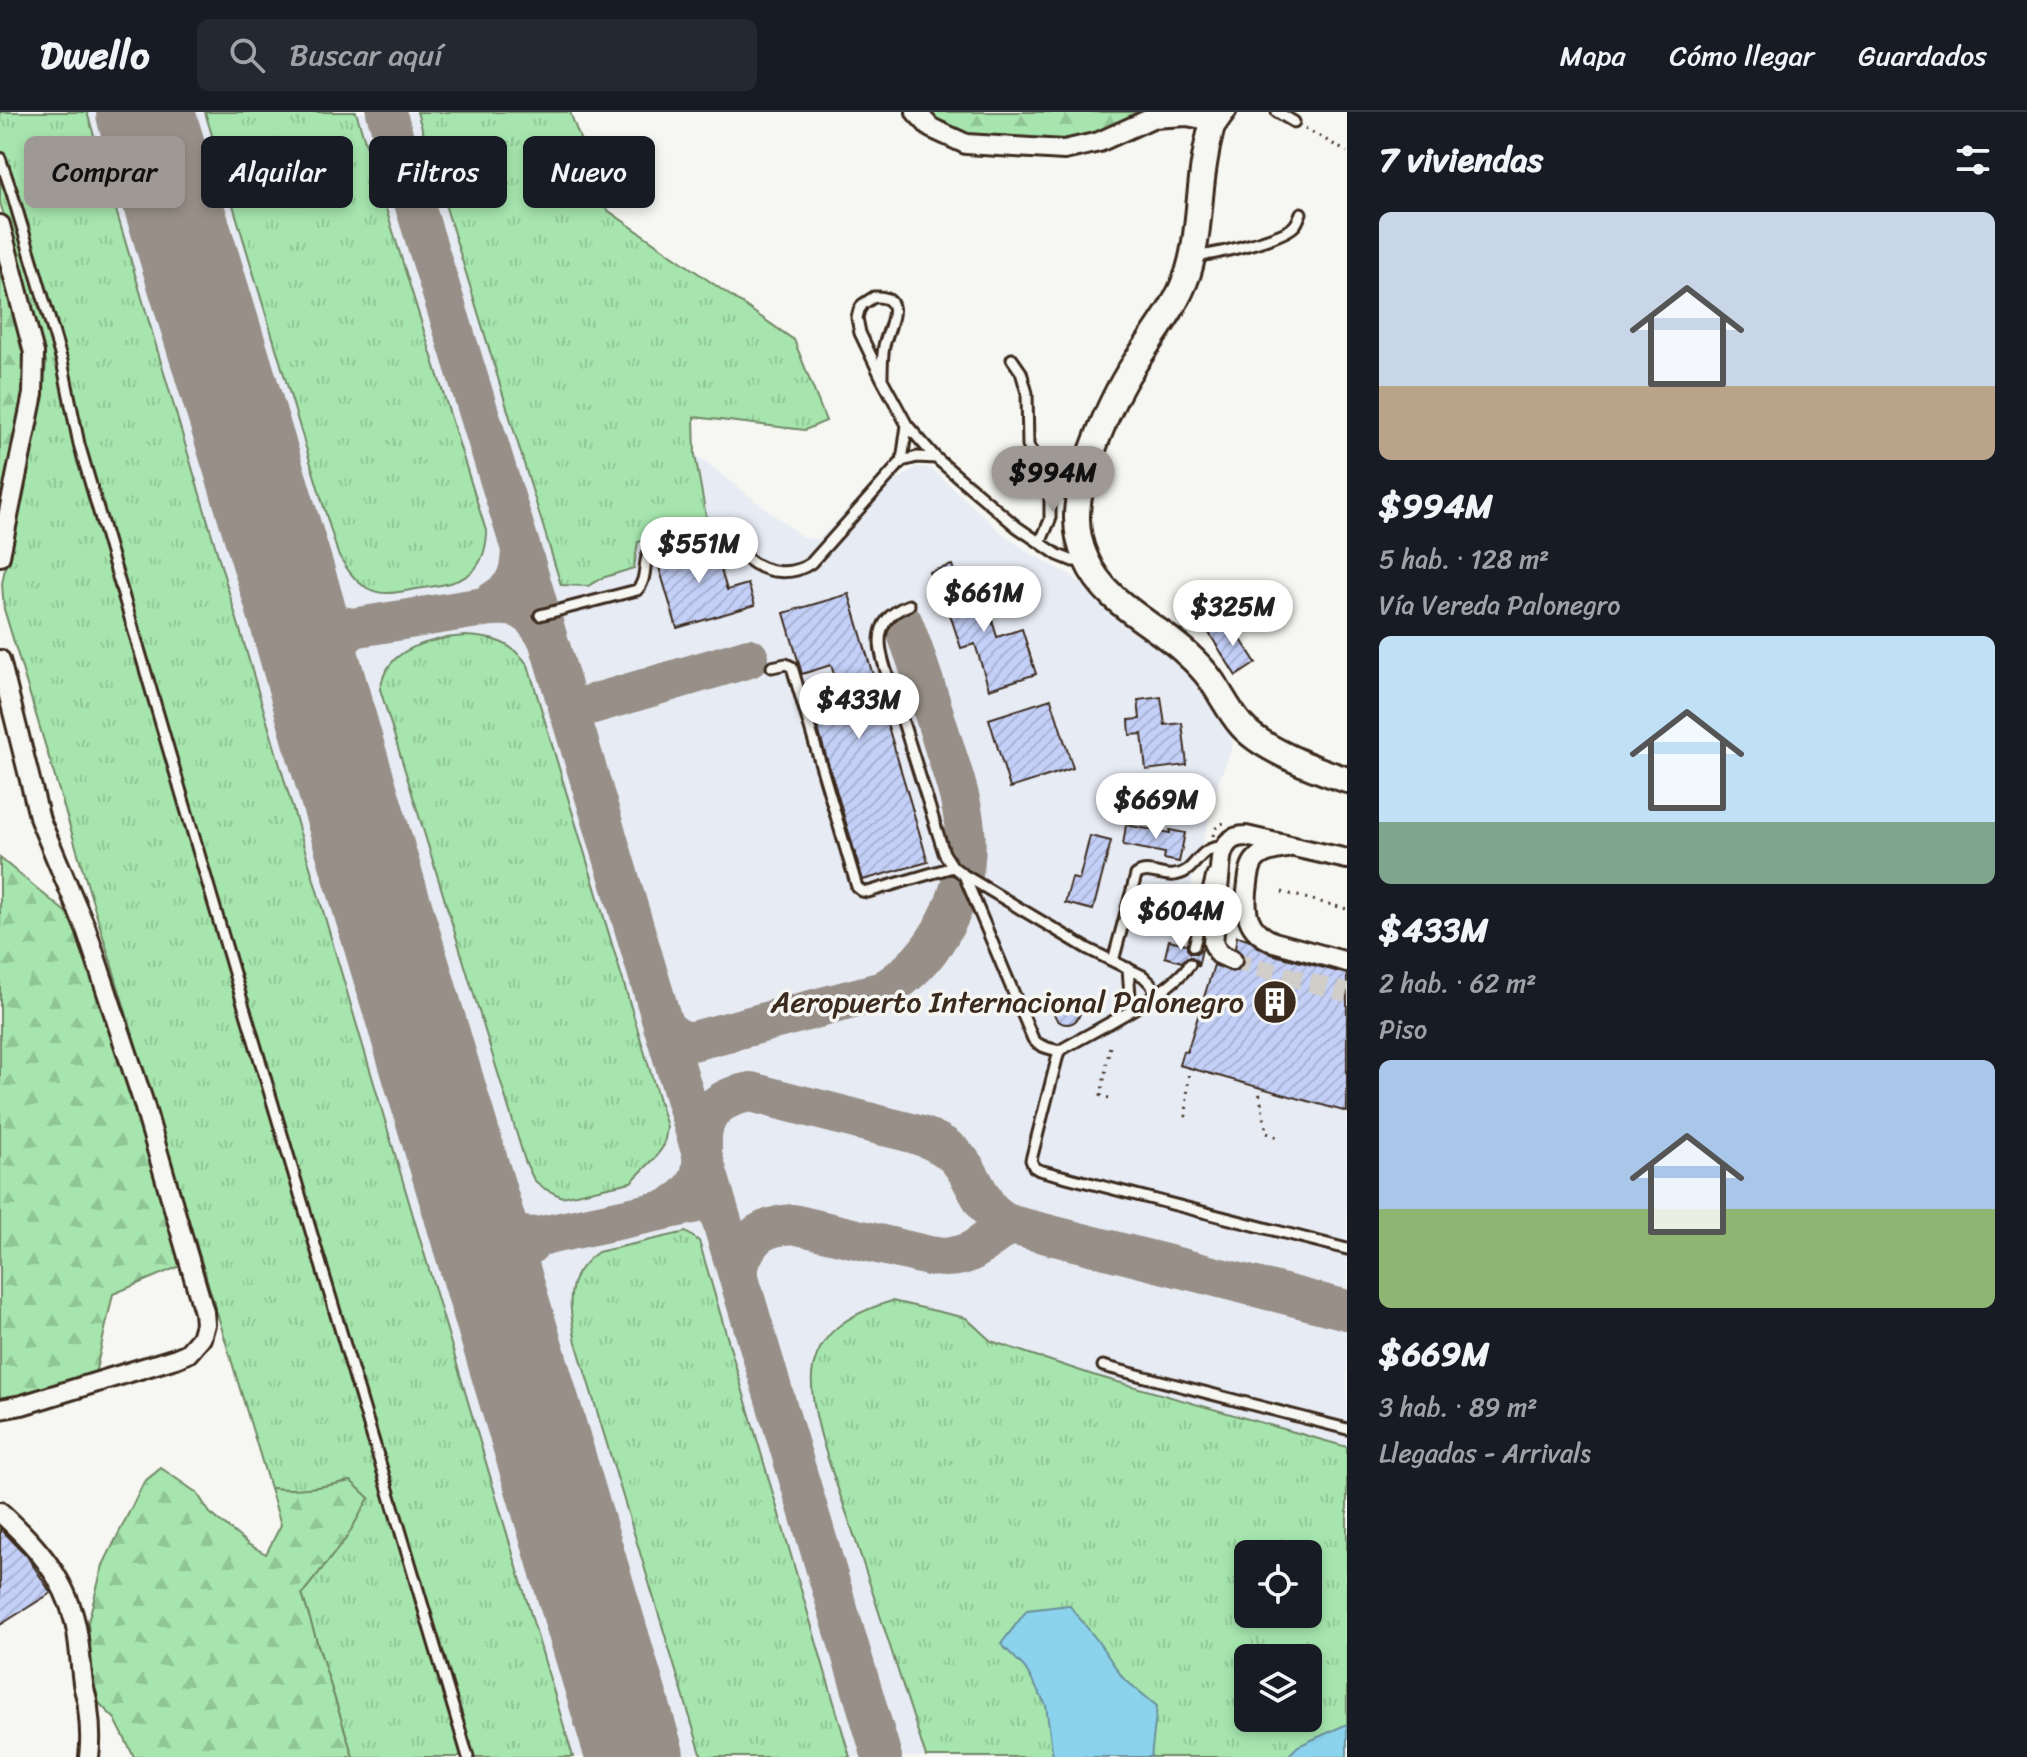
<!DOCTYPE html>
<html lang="es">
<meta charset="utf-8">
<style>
body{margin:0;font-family:Sriracha,sans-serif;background:#242831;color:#f1f3f6;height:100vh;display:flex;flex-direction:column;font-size:30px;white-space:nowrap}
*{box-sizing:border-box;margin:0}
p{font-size:26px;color:#9ea1a6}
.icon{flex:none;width:44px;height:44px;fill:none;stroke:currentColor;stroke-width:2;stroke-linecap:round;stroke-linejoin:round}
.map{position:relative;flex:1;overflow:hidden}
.side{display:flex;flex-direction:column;background:#171b24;width:680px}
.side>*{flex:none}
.hud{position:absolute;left:24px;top:24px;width:760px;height:72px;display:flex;gap:16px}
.controls{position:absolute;left:1234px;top:1428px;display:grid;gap:16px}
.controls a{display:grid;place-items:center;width:88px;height:88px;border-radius:12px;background:#171b24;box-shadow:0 4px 12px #0003;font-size:40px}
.price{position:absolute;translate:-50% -68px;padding:0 18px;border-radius:28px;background:#fff;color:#222;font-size:26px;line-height:52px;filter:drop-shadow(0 2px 4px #0008)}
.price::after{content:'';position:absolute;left:50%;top:48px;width:24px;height:18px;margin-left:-12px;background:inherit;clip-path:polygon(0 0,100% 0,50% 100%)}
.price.on{background:#9f9995;color:#111}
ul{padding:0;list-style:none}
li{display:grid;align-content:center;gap:16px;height:424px;padding:0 32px}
li span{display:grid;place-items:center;height:248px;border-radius:12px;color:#555}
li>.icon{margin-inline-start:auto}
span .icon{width:144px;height:144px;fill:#fffc;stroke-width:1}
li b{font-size:34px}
h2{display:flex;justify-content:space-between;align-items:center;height:96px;padding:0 32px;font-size:34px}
.tag{padding:0 28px;border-radius:12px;background:#171b24;box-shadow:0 4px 12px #0003;font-size:28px;line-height:72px}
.tag.on{background:#9f9995;color:#111}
header{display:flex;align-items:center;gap:48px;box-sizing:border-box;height:112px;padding:0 40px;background:#171b24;border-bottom:2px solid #363941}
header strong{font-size:38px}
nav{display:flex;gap:44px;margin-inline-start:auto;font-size:28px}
.search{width:560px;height:72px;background:#242831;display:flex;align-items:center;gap:20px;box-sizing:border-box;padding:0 28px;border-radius:12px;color:#9ea1a6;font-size:30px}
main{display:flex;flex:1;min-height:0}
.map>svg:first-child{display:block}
.built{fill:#e7ebf4;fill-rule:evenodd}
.grass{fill:url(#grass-tufts);stroke:#708866;stroke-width:2;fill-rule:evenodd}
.forest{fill:url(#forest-firs);stroke:#708866;stroke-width:2}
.water{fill:#8bd2ec;stroke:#6b8f9a;stroke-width:2}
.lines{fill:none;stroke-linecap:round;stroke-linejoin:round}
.taxiway{stroke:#989088;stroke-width:40}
.runway{stroke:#989088;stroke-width:98}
.building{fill:url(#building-hatch);stroke:#3b2a1e;stroke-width:2}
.street-tunnel{stroke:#d1cdc8;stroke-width:18;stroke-dasharray:18 9;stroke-linecap:butt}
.lane-casing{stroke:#3b2a1e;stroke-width:15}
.street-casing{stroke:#3b2a1e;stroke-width:24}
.secondary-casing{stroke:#3b2a1e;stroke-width:30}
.path{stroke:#3b2a1e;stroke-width:3;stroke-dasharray:2 6;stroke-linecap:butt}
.lane{stroke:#f6f6f2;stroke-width:9}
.street{stroke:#f6f6f2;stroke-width:18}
.secondary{stroke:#f6f6f2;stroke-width:24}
.labels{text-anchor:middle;stroke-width:7;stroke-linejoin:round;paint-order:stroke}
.poi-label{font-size:30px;fill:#3b2a1e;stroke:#f6f6f2;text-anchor:end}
</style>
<header>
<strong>Dwello</strong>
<div class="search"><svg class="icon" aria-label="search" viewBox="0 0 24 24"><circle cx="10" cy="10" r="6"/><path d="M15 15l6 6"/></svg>Buscar aquí</div>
<nav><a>Mapa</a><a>Cómo llegar</a><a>Guardados</a></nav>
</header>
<main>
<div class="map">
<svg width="1347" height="1645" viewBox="0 0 1347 1645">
<defs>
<pattern id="grass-tufts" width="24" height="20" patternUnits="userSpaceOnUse" patternTransform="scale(2)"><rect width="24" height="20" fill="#a6e6ae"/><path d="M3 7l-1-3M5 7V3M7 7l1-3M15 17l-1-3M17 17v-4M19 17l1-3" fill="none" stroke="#90c595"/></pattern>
<pattern id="forest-firs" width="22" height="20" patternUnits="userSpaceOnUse" patternTransform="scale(2)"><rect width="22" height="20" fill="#a6e6ae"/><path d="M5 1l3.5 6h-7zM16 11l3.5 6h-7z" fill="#90c595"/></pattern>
<pattern id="building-hatch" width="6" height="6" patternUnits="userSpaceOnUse" patternTransform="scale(2)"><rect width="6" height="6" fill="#c4d0f8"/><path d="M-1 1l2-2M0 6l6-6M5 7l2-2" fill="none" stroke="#a9b3d4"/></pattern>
</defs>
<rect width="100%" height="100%" fill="#f6f6f2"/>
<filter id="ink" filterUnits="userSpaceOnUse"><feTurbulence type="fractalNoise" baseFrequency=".0125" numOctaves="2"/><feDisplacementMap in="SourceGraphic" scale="16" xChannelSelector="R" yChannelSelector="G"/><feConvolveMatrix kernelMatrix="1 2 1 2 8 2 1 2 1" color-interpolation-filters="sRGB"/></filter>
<g filter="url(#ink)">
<path class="built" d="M0,0H570L606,97L794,228L826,309L805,318L694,305L696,343L804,426L819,427L885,358L899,368L915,355H924L934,359L1002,421L1029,441L1069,462L1177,551L1217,592L1233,624L1232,636L1220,666L1173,840L1230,854L1237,824L1347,855V1645H353L302,1482L4,497L2,472L44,272L46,249L0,90ZM1248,1442H1308V1502H1248ZM1248,1546H1308V1606H1248Z"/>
<path class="grass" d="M0,0H87L573,1645H353L302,1482L347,1425L350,1369C323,1375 298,1379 270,1376L4,497L2,472L18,386L44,272L46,249L0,90Z
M205,0H356L487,422C484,469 455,471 416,477C399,480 383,485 367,476C354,469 345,454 338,442Z
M417,0H570L606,97L794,228L826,309L805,318L694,305L695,343L708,415L638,430L634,456L602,466L588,474L561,473Z
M465,524C493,525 511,530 528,553L667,1015L664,1033L655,1046L631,1070L562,1085L545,1077L534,1068L525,1049L380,577C382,571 383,564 386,559C400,532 438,526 465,524Z
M686,1120L699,1129L850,1645H702L576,1230C569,1194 563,1164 598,1140Z
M892,1189L966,1206L991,1229L1093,1263L1347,1335V1645H926C901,1568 876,1491 851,1414C838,1375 805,1294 813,1256C822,1215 856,1200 892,1189ZM1248,1442H1308V1502H1248ZM1248,1546H1308V1606H1248Z"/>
<path class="forest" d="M917,0H1214L1172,3L1100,32H987Z
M0,113L34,241L0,444Z
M0,746L86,817L190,1150L113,1182L93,1271L0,1297Z
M161,1356L197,1381L210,1401L248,1432L266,1442L281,1413L270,1376C298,1379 323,1375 351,1369L369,1386L347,1425L302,1482L353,1645H134L115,1607L93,1585L88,1510L103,1453L144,1370Z"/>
<path class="water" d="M1069,1493L1097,1528L1123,1566L1157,1594L1151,1645H1053L1046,1593L1025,1556L1001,1532L1027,1498Z
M1347,1612V1645H1287L1298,1634Z"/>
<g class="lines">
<path class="taxiway" d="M386,0L521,437L882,1645
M521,437C520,470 512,479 484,495C518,491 528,495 546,524
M291,480C312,505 319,510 352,516C332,536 319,549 318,578
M352,516L484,495
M569,599L749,546
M663,914C672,923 679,929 693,929L883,879C937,846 971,781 965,717C962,686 951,657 942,628C930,588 918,549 903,511
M468,1083C480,1098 497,1117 517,1123C523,1125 531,1124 537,1125C531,1131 524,1137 518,1144C501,1168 507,1201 511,1228
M666,1098C679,1090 691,1083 698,1069C704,1057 702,1046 702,1033C700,999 721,985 751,980C792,991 834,1001 875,1012C899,1018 930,1023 950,1039C969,1054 973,1075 987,1094C993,1103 1002,1108 1011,1113
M537,1125L693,1092
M737,1157C749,1125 758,1115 793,1112L929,1144C946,1146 963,1146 978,1135C990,1127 997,1119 1011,1113L1347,1198"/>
<path class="runway" d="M145,0L291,480L335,636L635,1645"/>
</g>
<path class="building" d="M712,429L727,478L748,472L755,493L677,516L656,445L672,437Z
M952,453L965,494L986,488L997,525L1022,517L1036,562L989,577L975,532L961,536L945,487L938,490L929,460Z
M849,482L928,750L863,768L815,607L845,598L831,553L802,562L784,501Z
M1229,509L1256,551L1236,564L1209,521Z
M1161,585L1165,613L1182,611L1187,653L1146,658L1142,622L1130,623L1129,608L1140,607L1138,588Z
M1051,587L1073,656L1010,676L989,607Z
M1126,713L1170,721V718L1185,721L1179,750L1164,747L1165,741L1123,733Z
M1090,724L1111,729L1093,798L1065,791L1072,766L1079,768Z
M1237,824L1248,827L1258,835L1271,842L1347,862V1000L1179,953L1183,939L1187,940L1214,853L1232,860L1238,858L1242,854L1244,848L1242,842L1235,836Z
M1169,828L1187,832V837L1191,841H1197L1202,837L1198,855L1197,849L1192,845H1187L1182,850L1165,845Z
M1054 899a13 13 0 1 1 26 0a13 13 0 1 1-26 0Z
M0,1416L27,1444L51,1481L0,1513Z"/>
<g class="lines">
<path class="street-tunnel" d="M1232,848L1347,881"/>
<g class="lane-casing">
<path id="lane" d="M1277,0L1294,10
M1219,17L1231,0
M0,46L12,81L62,249L79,332L241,885L468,1645
M1195,144C1214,143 1285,126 1295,113C1298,110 1299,105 1301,101
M1012,247L1021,260L1027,281L1028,334L1045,361L1050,376V408L1040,431
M882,267C882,256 882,245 884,234C887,218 909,183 874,185L863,192L859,198L857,206L860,221L882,267L907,313L936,346L1017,415L1058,443L1073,449H1083
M902,349L917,345L936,346
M909,493C893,499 880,510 880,529C880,548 892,575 898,594C913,643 929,692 944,741L953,755L964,763L1088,837L1143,864L1151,872L1156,882
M540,503L637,478C647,468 643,454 648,442C653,430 708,419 721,421C731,429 739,440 749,448C767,462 793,464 811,451L902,349L907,313
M772,555L786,552L792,555L857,775L862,779L868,780L953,755
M964,763L1033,927C1039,935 1049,936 1059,939C1093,919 1169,883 1190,852
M1194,834L1212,763
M1113,849L1136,763C1148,754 1160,765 1174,763C1198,761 1195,734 1224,735
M1128,856L1131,898
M1059,939L1031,1048L1034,1055L1039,1058L1347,1137
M1103,1254L1347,1317"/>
</g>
<g class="street-casing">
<path id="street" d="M916,0L931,16L966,32L1064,38L1099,30L1152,6L1187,4L1213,9
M0,113L34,241L33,282L0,444
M0,548L40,708L86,817L143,989L204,1200L205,1212L201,1226L188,1241L176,1246L22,1293L0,1297
M1286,736C1276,738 1263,739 1256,747C1250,753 1249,762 1248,771C1244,799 1246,819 1274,830L1347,850
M1232,848L1219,842L1213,831L1221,746C1224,732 1231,724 1246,724L1347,747
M0,1400C34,1431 64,1464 75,1510C80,1530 80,1551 83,1571C84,1580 88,1587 88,1596C90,1611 91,1630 89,1645"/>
</g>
<g class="secondary-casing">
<path id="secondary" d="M1214,0C1213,14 1208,27 1206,41C1198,80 1200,123 1188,161C1176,196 1152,224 1133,254C1111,287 1076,368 1077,406C1077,421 1080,434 1086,447C1105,492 1153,510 1186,541C1195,549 1204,558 1211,568C1221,582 1229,599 1241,613C1261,637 1317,658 1347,668"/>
</g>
<path class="path" d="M1305,16L1347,40
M1213,724C1215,716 1218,711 1226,711
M1282,780L1347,797
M1189,955L1186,1004L1191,1006
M1258,974L1267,1021L1282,1027
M1109,986L1101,984L1110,934"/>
<use href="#lane" class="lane"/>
<use href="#street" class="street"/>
<use href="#secondary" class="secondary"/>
</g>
</g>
<defs>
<g id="building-disc" transform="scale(2.3)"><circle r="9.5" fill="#3b2a1e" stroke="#f6f6f2"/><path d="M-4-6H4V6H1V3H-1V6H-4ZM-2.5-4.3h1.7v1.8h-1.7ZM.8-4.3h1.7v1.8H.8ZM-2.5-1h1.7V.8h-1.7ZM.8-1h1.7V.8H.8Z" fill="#fff"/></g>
</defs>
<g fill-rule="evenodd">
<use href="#building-disc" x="1275" y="890"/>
</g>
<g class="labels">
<g class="poi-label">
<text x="1244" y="900">Aeropuerto Internacional Palonegro</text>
</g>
</g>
</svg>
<div class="controls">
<a><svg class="icon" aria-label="locate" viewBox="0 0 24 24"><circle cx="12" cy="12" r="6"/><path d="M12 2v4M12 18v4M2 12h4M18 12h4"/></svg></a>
<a><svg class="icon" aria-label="layers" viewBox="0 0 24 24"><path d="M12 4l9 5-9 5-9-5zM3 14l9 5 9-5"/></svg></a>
</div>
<b class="price on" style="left:1053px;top:402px">$994M</b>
<b class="price" style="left:699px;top:473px">$551M</b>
<b class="price" style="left:984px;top:522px">$661M</b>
<b class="price" style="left:1233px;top:536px">$325M</b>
<b class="price" style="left:859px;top:629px">$433M</b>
<b class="price" style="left:1156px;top:729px">$669M</b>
<b class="price" style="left:1181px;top:840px">$604M</b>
<div class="hud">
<a class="tag on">Comprar</a>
<a class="tag">Alquilar</a>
<a class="tag">Filtros</a>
<a class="tag">Nuevo</a>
</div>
</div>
<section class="side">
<h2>7 viviendas<svg class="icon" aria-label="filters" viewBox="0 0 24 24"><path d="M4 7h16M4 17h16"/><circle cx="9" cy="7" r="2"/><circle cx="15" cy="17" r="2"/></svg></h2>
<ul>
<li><span style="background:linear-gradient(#c9d6e8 70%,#b9a48a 0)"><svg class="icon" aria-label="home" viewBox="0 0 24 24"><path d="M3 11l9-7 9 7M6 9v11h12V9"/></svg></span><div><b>$994M</b><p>5 hab. · 128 m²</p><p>Vía Vereda Palonegro</p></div></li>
<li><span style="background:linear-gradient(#bfe0f5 75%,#7fa58c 0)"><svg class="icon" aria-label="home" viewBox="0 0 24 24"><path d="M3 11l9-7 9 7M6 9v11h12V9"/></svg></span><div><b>$433M</b><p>2 hab. · 62 m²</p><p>Piso</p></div></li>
<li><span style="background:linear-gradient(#a9c7e8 60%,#8fb573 0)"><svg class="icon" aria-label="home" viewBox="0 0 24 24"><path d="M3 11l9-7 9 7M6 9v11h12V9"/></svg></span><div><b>$669M</b><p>3 hab. · 89 m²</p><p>Llegadas - Arrivals</p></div></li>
</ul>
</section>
</main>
